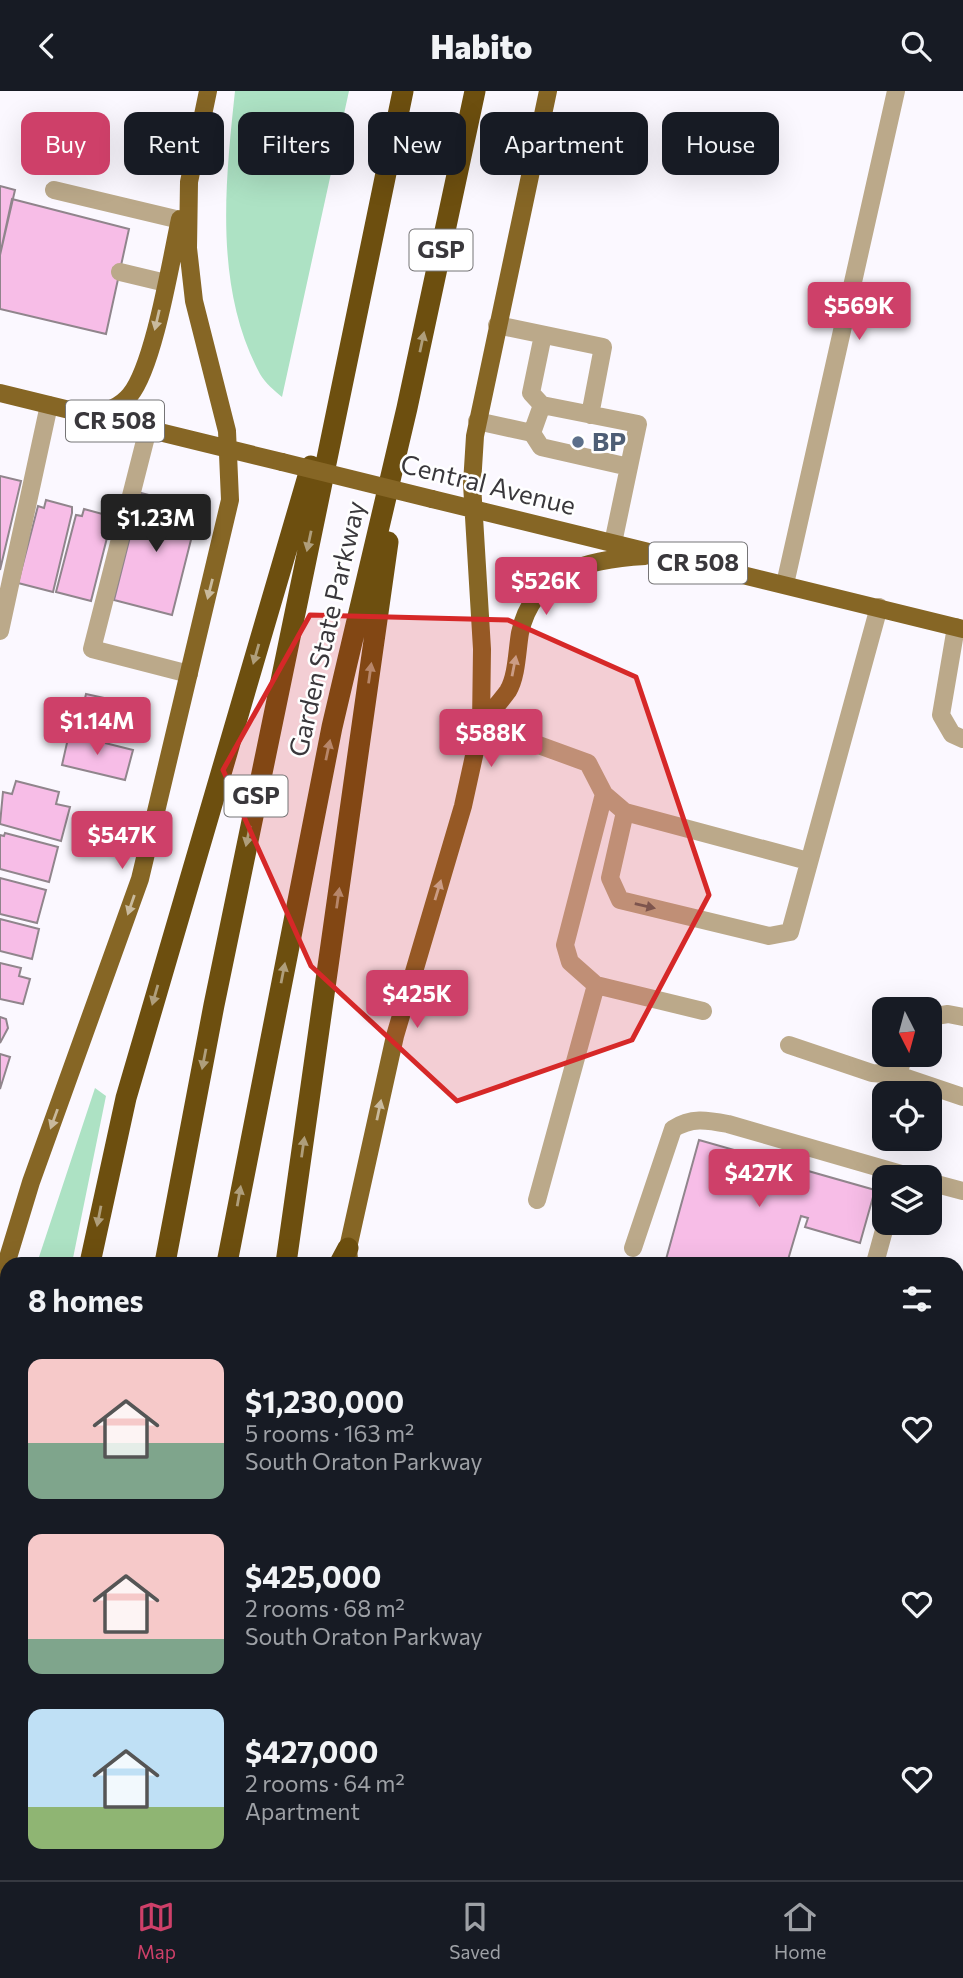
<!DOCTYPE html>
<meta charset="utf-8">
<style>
body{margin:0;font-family:Commissioner,sans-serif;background:#20242c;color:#f1f3f6;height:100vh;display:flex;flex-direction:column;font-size:26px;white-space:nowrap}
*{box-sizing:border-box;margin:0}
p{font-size:23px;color:#9ea1a6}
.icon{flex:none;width:38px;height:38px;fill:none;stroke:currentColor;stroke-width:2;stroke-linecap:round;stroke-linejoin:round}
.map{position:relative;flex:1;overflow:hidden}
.side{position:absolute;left:0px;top:1166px;width:964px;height:625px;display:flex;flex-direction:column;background:#171b24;border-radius:21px 21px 0 0;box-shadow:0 7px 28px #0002}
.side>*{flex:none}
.top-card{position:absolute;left:21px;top:21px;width:922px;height:63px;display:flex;gap:14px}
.needle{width:46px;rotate:174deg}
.controls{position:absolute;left:872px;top:906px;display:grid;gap:14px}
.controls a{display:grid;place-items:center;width:70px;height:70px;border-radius:14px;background:#171b24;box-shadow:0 7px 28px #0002;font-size:35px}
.price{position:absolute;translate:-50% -60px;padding:0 16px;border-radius:7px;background:#ce4069;color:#fff;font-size:23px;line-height:46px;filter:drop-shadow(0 2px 4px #0008)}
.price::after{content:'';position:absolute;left:50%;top:42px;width:21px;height:16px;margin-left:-10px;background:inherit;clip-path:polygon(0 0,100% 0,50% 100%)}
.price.active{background:#222;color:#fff}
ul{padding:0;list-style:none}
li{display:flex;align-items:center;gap:21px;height:175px;padding:0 28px}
li span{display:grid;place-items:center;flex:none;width:196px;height:140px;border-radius:14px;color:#555}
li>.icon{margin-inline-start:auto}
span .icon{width:84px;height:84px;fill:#fffc;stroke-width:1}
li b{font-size:30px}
h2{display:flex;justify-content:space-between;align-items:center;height:84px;padding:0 28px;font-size:30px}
.chip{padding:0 24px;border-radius:14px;background:#171b24;box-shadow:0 7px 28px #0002;font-size:24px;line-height:63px}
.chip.active{background:#ce4069;color:#fff}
header{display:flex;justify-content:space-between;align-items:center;height:91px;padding:0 28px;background:#171b24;font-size:32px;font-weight:800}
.menu{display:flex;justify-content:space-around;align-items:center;height:98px;border-top:2px solid #363941;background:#171b24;font-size:19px;color:#9ea1a6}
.menu a{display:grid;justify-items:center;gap:4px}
.menu .active{color:#ce4069}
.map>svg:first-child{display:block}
.green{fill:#ade2c4}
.building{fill:#f7bde7;stroke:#90858c;stroke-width:2}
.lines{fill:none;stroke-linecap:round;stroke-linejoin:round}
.minor{stroke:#bba98a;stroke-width:18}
.major{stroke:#866625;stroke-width:18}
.highway{stroke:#6d4f0f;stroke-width:21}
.major-bridge{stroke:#866625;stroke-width:18}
.oneway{fill:#c9ba9d}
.oneway2{fill:#af9e7b}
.oneway3{fill:#676057}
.marked{fill:#d62828;fill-opacity:0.2;stroke:#d62828;stroke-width:5;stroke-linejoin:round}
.service-dot{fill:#5c6f8a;stroke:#fff;stroke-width:2.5}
.labels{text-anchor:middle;stroke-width:5;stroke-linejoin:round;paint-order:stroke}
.shield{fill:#fff;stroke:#757476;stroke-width:2}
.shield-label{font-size:24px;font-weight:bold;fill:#3a383c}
.service-label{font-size:26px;font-weight:bold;fill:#4e5e75;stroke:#fff;text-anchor:start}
.street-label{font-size:26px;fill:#3a383c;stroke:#fff}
</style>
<header><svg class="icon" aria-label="back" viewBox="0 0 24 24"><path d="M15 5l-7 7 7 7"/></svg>Habito<svg class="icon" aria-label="search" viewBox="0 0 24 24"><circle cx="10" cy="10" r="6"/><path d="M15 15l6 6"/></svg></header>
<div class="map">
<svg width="963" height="1789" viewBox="0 0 963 1789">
<rect width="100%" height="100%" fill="#fbf8ff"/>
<path class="green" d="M235,0H349L282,306C275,300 265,292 260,283C214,197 225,94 235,0Z
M95,997L106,1005L72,1172H37Z
M7,1311V1430L0,1441V1344Z
M7,1508V1783H34L33,1789H0V1517Z"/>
<path class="building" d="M0,95L15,99L0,164Z
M12,108L129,138L106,243L0,218V164Z
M0,385L21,390L0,479Z
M141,402L199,417L172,524L114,509Z
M46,409L72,416V422L53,501L18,492L38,415L44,417Z
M84,418L110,425L111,431L91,510L56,501L76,424L82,425Z
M86,603L136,614L128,645L79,633Z
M69,643L133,659L125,689L62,674Z
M16,690L59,701L56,713L70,716L61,750L0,733L3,701L12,703Z
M5,742L58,756L49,791L0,778V744L4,745Z
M0,787L46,799L37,832L0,823Z
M0,828L39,838L32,868L0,860Z
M0,872L21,877L19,885L30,888L23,913L0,908Z
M0,926L6,928L8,937L0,952Z
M0,963L10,966L0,998Z
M699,1049L875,1099L860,1152L805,1136L808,1127L801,1125L787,1172H665Z"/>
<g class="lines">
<path class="minor" d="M54,99L180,129
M120,181L166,192
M497,234L603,256L590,324
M542,314L531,302L543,244
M477,330L532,342L542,314L638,333L613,452
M148,338L92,558L189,583
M532,342L541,356L629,376
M785,493L896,0
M956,536L941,624L952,643L963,648
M0,540L49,314
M481,633L588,672L604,703L565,854L570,871L596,894L703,920
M604,703L625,721L808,770
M625,721L610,787L620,809L769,845L790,841L879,516
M929,926L948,923L963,926
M789,954L872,982L898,984L963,1006
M898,984L904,964
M929,1091L963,1100
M537,1109L596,894
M633,1157L673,1038C691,1026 707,1029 728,1033L915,1087
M875,1172L886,1132
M957,1266L963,1267
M957,1310L963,1312
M957,1715L963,1717
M614,1783L636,1789
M675,1783L698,1789
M437,1789L438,1783"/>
<path class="major" d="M0,302L282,371
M92,322C107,321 120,316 130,304C154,275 171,169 180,128
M432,408L963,538
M481,633C490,622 500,611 508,600C517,585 517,559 520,542C533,480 589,468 645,465
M349,1169L348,1157L395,945L463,715L481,633L482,558L472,393L475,345L548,0
M0,1193L31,1091L140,788L230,409L227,340L194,210L188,157L189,91L208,0
M258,1789L259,1783
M958,1789L963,1761"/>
<path class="highway" d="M90,1172L126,1007L311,375
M165,1172L214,914L403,0
M227,1172L332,636L407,317L475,0
M286,1172L388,451
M340,1172L348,1157
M0,1472L7,1462
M81,1789L82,1783
M146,1789V1783
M169,1789L173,1783
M219,1789L220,1783"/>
<path class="major-bridge" d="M282,371L432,408"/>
</g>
<defs><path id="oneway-solid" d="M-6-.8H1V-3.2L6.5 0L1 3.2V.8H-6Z" transform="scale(1.75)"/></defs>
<g class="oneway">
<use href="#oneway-solid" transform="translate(157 229) rotate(103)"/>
<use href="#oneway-solid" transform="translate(210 498) rotate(104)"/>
<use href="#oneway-solid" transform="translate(514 575) rotate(-79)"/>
<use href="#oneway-solid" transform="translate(438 799) rotate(-73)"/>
<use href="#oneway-solid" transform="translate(131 814) rotate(109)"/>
<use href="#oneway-solid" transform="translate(379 1019) rotate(-78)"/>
<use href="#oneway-solid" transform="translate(54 1028) rotate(110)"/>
</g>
<g class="oneway2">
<use href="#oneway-solid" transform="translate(422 251) rotate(-78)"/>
<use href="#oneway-solid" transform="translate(309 450) rotate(102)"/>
<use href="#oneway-solid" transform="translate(256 563) rotate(106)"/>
<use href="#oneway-solid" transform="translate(370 582) rotate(-82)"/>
<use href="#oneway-solid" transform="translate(328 659) rotate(-78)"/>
<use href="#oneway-solid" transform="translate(248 745) rotate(102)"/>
<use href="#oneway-solid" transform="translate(338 807) rotate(-82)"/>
<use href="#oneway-solid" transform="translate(283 882) rotate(-79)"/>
<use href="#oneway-solid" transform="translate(155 904) rotate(106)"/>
<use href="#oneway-solid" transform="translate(204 968) rotate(101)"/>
<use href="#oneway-solid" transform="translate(303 1056) rotate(-82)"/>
<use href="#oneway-solid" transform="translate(239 1105) rotate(-80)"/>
<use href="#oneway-solid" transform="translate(99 1125) rotate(101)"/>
</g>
<use class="oneway3" href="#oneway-solid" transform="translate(645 815) rotate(13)"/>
<path class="marked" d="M310,524L508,529L636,586L709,804L632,949L457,1010L311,875L223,679Z"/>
<circle class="service-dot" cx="578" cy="351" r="7"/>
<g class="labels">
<g class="shield">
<rect x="409.5" y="138.5" width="63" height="41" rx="5"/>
<rect x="66" y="309.5" width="98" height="41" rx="5"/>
<rect x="649" y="451.5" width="98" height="41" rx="5"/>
<rect x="224.5" y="684.5" width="63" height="41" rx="5"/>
</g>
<g class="shield-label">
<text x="441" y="167">GSP</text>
<text x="115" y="338">CR 508</text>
<text x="698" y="480">CR 508</text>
<text x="256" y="713">GSP</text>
</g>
<g class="service-label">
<text x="592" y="360">BP</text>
</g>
<g class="street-label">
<text transform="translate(488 394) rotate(14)" y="9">Central Avenue</text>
<text transform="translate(327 538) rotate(-77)" y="9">Garden State Parkway</text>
</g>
</g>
</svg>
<div class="controls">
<a><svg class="needle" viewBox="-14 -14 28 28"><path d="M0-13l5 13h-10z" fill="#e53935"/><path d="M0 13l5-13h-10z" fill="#9ea1a6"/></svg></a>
<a><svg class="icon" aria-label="locate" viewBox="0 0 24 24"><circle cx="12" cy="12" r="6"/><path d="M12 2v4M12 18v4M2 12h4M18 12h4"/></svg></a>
<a><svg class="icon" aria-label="layers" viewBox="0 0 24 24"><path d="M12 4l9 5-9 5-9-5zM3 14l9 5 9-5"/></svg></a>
</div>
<b class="price" style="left:859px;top:251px">$569K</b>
<b class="price active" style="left:156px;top:463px">$1.23M</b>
<b class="price" style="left:546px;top:526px">$526K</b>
<b class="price" style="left:97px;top:666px">$1.14M</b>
<b class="price" style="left:491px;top:678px">$588K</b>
<b class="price" style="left:122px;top:780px">$547K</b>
<b class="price" style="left:417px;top:939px">$425K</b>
<b class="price" style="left:759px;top:1118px">$427K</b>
<div class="top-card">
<a class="chip active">Buy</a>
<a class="chip">Rent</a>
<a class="chip">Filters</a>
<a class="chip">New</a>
<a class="chip">Apartment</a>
<a class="chip">House</a>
</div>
<section class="side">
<h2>8 homes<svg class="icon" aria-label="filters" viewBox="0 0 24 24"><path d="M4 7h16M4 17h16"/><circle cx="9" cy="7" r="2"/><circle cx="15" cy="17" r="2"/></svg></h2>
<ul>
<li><span style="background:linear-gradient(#f6c9c9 60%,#7fa58c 0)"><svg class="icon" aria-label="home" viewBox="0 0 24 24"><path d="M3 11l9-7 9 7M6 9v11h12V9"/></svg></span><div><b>$1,230,000</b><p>5 rooms · 163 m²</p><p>South Oraton Parkway</p></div><svg class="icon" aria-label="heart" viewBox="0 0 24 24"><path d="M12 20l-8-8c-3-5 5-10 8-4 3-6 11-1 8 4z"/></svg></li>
<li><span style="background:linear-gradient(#f6c9c9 75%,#7fa58c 0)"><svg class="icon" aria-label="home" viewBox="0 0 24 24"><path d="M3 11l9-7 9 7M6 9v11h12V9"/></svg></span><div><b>$425,000</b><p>2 rooms · 68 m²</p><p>South Oraton Parkway</p></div><svg class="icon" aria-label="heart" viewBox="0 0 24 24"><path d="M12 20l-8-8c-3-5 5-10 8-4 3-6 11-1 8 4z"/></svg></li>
<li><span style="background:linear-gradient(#bfe0f5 70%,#8fb573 0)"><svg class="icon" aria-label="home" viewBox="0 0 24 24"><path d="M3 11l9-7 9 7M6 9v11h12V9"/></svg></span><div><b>$427,000</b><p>2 rooms · 64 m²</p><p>Apartment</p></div><svg class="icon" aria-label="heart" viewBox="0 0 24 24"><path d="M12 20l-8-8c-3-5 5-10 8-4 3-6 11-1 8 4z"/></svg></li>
</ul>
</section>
</div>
<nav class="menu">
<a class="active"><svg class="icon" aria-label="map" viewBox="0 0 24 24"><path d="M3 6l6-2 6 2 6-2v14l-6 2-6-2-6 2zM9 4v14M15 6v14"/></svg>Map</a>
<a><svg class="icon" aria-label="saved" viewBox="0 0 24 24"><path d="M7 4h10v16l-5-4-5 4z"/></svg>Saved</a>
<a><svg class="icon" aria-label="home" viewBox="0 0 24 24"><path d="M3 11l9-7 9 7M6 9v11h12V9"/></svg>Home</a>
</nav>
